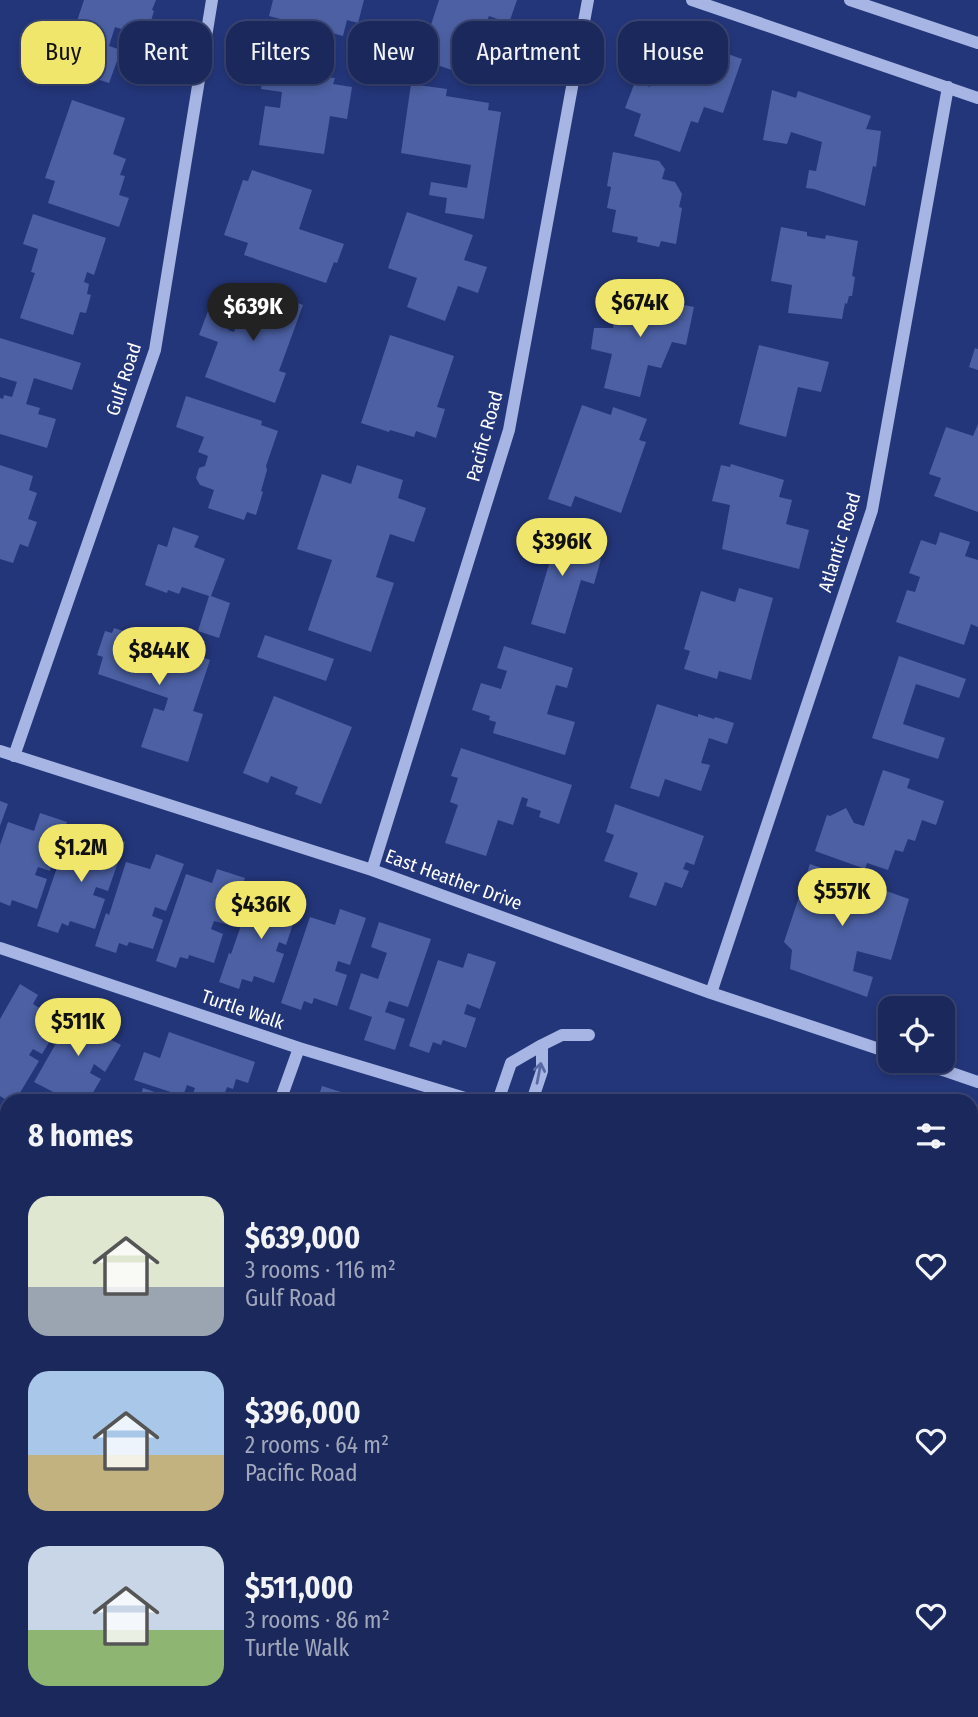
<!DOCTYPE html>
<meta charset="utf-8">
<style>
body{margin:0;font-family:"Fira Sans Condensed",sans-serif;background:#243062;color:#f1f3f6;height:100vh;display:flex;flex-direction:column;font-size:26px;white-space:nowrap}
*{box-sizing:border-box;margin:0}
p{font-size:23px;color:#a0a6bb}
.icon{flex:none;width:38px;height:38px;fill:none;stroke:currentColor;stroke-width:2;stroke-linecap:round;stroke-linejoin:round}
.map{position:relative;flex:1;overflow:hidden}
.side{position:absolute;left:0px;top:1094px;width:978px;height:625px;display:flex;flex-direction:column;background:#1b285c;border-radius:21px 21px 0 0;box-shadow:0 4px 10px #0003,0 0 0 2px #394472}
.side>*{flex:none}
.top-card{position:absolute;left:21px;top:21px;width:936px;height:63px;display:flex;gap:14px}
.fabs{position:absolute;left:878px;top:996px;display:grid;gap:14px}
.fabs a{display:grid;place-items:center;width:77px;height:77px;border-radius:14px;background:#1b285c;box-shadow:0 4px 10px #0003,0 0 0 2px #394472;font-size:35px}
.price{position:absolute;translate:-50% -60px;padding:0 16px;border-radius:24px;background:#efe66b;color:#111;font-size:23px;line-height:46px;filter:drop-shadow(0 2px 4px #0008)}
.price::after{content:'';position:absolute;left:50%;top:42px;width:21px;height:16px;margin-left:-10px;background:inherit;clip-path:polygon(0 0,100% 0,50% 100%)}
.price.on{background:#222;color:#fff}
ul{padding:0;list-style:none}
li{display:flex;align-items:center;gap:21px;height:175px;padding:0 28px}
li span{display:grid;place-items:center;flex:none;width:196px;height:140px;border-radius:21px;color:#555}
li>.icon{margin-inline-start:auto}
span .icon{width:84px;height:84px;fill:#fffc;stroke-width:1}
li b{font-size:30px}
h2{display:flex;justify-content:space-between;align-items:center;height:84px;padding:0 28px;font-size:30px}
.pill{padding:0 24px;border-radius:21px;background:#1b285c;box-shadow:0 4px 10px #0003,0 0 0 2px #394472;font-size:24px;line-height:63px}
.pill.on{background:#efe66b;color:#111}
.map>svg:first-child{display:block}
.green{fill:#374e98}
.building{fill:#4c60a3}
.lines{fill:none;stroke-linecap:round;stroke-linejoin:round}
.minor{stroke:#a7b5e4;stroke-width:12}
.oneway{stroke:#5869a4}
.labels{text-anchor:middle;stroke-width:7;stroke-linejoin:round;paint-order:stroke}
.street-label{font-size:19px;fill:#fff;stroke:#24367a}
</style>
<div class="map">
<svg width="978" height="1717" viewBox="0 0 978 1717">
<rect width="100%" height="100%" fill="#24367a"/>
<path class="green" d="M7,1704V1712H245L243,1717H2Z"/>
<path class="building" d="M84,0H156L152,10L154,11L146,37L115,27L109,46L121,50L109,83L66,69L68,60L35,49L44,24L73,33Z
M273,0H364L358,23L347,20L343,36L269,16Z
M439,0H517L509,23L489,16L480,40L508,50L495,85L420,59Z
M262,45L326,55L323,77L335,78L333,84L352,87L347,119L330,116L324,154L259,145L265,106L280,108L282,92L261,89L263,74L258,73Z
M708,47L742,59L723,113L704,107L698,123L691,121L680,152L634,136L641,114L625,108L635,82L650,87L661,54L701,68Z
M411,84L447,89L446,96L489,103L488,110L501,112L484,219L445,213L447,198L429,195L431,182L467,188L471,165L401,153Z
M772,90L796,98L798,91L871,116L866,129L881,131L876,167L873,166L865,206L814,189L806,188L809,170L816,171L822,142L791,132L787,144L763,140Z
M72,100L125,118L113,154L126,159L120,175L125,176L119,195L129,198L119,227L48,203L55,181L45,178Z
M613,152L659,161L665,169L662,179L675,182L682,194L679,207L682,208L676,244L661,241L659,247L637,242L638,237L612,232L616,210L607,208L611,187L607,186Z
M252,170L312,190L299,229L344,244L337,263L334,262L326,283L244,255L248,243L224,235L243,180L248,181Z
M407,212L473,235L464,260L487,267L478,293L458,286L445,321L407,307L417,278L388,268Z
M33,214L106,238L94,275L87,272L84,282L89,284L87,294L91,295L86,313L80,312L73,335L20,318L35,273L31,272L38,249L23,244Z
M781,227L807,232V236L825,239L826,235L858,241L852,276L855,277L852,296H849L847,304L845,303L842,319L788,313L792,285L771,281Z
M245,284L303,305L279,371L286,373L275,403L205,377L218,342L199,335L208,311L233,320L228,330L234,332L244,307L237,305Z
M621,287L647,293L643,310L652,311L654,299L694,307L686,345L672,342L661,368L648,365L640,397L604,388L612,354L591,349L594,328H613Z
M390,335L454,356L437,407L445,409L436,438L416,431L414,437L390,430L389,432L361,423Z
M0,338L81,363L72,390L34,378L26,404L40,408L38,414L56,419L47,448L0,434V398L3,399L4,395L12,397L17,382L0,377Z
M759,345L829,362L821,392L798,387L786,437L745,426L739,424Z
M975,348L978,349V370L969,367Z
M186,396L262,421L261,425L278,431L266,466L267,470L261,491L263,492L256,515L247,512L244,520L208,508L214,490L200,485L196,478L199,468L205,466L208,456L198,452L204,437L176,427Z
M582,405L611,415L613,407L647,419L639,440L646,442L621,513L575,496L571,507L548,499Z
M978,424V512L934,496L941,478L929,474L946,427L973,436Z
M731,464L784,480L779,497L792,500L786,524L809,530L799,569L722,549L730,505L712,501L721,465L730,467Z
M0,465L33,476L29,490L37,493L28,519L37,522L28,547L20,544L13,563L0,559Z
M357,465L403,480L398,498L426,508L414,542L390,534L376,577L394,583L371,652L308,630L332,560L297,549L322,474L351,484Z
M548,524L575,532L570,546L589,552L588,555L601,559L594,584L581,580L565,634L531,624L550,561L536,557L542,536L544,537Z
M173,527L199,536L194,547L225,559L211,596L230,603L219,638L198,631L209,596L182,587L179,594L168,590L167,593L145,585L158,544L167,547Z
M940,532L970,542L965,556L978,560V627L971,624L964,645L896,622L907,590L915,592L920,577L909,573L921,540L936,545Z
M739,588L773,598L755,664L751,680L719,671L717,679L684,669L690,651L684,649L701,591L735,602Z
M114,628L210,660L193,711L203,714L188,762L141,747L154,708L164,711L168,698L98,674L103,657L97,655L105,631L112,633Z
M265,635L334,659L326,681L257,657Z
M504,646L573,668L567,688L556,685L547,714L575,722L565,755L493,733L496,722L489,720L490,716L472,710L481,683L501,689L507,671L497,668Z
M899,656L966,679L959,698L916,684L903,724L945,738L938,759L872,738Z
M274,696L352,727L321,804L295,794L298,787L271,776L268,783L243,773Z
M657,704L698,717V714L714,719L715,717L734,723L727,744L709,738L701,763L710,765L701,791L665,779L659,797L630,788Z
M461,748L572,785L559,824L539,817L541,811L526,806L528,799L522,797L513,825L498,820L486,856L445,843L458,805L450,802L458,778L451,776Z
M883,770L910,779L907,788L944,801L936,825L922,820L915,841L908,839L903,852L895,850L888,870L867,863L865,869L815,851L827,815L830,816L846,808L854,823L864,826Z
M0,801L8,804L0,826Z
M615,804L704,836L694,865L686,862L683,869L689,871L682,888L665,882L656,906L629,897L638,873L604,861L614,835L606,832Z
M40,813L67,822L50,871L38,867L35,875L47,879L37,909L12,900L10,906L0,902V845L8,822L34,831Z
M99,834L125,842L108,891L96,887L93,895L105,899L95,929L70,921L68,926L62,923L58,933L37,926L66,841L93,850Z
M156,854L184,864L166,911L155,907L152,916L163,920L153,949L129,942L127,946L119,943L116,953L95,946L106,913L109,915L126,862L150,869Z
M810,864L909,899L891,960L857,951L853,971L873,977L867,997L790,969L792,950L784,942Z
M217,869L245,878L229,925L214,921L211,929L223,934L214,963L189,955L188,959L180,957L176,968L156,961L186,874L212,883Z
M281,890L302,897L286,945L279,942L276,951L284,954L274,983L254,976L252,982L242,979L239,989L219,982L229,953L231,954L251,897L276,906Z
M340,909L366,918L350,965L338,961L335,971L347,975L337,1006L314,998L312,1004L304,1001L301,1010L281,1003L310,917L335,925Z
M379,922L431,939L408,1007L389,1001L385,1012L405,1019L395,1050L364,1040L372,1017L349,1009L361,973L378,979L387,953L371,947Z
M468,953L496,962L480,1009L467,1004L464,1014L476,1018L466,1048L443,1040L441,1045L433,1042L429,1053L409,1046L438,960L463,968Z
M20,984L38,995L33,1004L41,1009L38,1013L59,1026L42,1054L33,1049L29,1055L39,1061L15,1101H8L0,1096V1019Z
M79,1003L98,1013L93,1021L102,1028L100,1034L121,1045L105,1072L94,1064L90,1073L101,1079L88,1101H56L59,1095L34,1082Z
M169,1032L255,1062L248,1083L236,1079L233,1089L227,1087L222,1101H193L191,1100L195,1088L187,1085L183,1096L134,1080L144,1052L160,1058Z
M322,1086L366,1100V1101H317Z
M143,1088L178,1100V1101H139Z
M978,1376V1465L971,1463V1395Z
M2,1464L7,1466V1524L0,1522V1470Z
M158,1712H166L165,1717H156Z
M549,1712H720L718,1717H548Z"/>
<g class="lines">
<path class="minor" d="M692,0L978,98
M850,0L978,43
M0,751L372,870L711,993L891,1053
M14,756L155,350L212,0
M372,870L509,430L588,0
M0,948L299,1048L475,1101
M711,993L872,510L948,87
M914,1060L978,1082
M280,1101L299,1048
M498,1101L511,1063L542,1045L562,1035H589
M532,1101L542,1071V1045
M971,1236L978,1238
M971,1262L978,1264
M0,1321L7,1323
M0,1362L7,1364
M346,1712L350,1717
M304,1717L311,1712
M473,1717V1712"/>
</g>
<defs><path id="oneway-shaft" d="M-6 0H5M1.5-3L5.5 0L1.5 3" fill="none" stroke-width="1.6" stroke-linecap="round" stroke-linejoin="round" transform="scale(1.75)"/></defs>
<use class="oneway" href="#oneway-shaft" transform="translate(539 1073) rotate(-79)"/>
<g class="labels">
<g class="street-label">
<text transform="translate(123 379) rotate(-72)" y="7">Gulf Road</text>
<text transform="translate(484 436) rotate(-75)" y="7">Pacific Road</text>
<text transform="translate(839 542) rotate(-73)" y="7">Atlantic Road</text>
<text transform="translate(454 879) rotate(20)" y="7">East Heather Drive</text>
<text transform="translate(243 1009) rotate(19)" y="7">Turtle Walk</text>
</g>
</g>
</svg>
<div class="fabs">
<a><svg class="icon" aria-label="locate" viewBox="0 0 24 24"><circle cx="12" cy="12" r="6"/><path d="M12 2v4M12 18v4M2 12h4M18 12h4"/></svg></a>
</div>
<b class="price" style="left:640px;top:339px">$674K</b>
<b class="price on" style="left:253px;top:343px">$639K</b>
<b class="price" style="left:562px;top:578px">$396K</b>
<b class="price" style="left:159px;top:687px">$844K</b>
<b class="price" style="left:81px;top:884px">$1.2M</b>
<b class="price" style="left:842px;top:928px">$557K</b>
<b class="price" style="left:261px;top:941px">$436K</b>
<b class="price" style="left:78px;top:1058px">$511K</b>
<div class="top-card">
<a class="pill on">Buy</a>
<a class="pill">Rent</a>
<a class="pill">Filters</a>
<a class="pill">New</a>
<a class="pill">Apartment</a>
<a class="pill">House</a>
</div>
<section class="side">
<h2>8 homes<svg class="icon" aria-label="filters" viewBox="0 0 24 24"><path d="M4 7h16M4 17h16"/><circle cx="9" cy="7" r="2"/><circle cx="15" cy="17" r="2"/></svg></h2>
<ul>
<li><span style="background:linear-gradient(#dfe7d0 65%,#9aa5b1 0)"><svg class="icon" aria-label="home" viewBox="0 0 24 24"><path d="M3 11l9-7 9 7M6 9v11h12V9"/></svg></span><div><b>$639,000</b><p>3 rooms · 116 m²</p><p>Gulf Road</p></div><svg class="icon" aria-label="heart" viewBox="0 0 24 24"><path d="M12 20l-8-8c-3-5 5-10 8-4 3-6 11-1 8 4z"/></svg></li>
<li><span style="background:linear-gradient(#a9c7e8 60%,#c2b280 0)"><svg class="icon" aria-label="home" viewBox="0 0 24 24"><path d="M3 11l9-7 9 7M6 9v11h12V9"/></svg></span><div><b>$396,000</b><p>2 rooms · 64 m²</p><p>Pacific Road</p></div><svg class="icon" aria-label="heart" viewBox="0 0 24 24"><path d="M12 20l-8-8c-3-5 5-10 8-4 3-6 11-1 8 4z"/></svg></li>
<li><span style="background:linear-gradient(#c9d6e8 60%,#8fb573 0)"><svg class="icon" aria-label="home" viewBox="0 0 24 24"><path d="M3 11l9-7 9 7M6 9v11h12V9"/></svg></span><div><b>$511,000</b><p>3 rooms · 86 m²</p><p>Turtle Walk</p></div><svg class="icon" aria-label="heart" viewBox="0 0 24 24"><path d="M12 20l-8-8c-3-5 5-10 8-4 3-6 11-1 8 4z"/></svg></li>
</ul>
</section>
</div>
